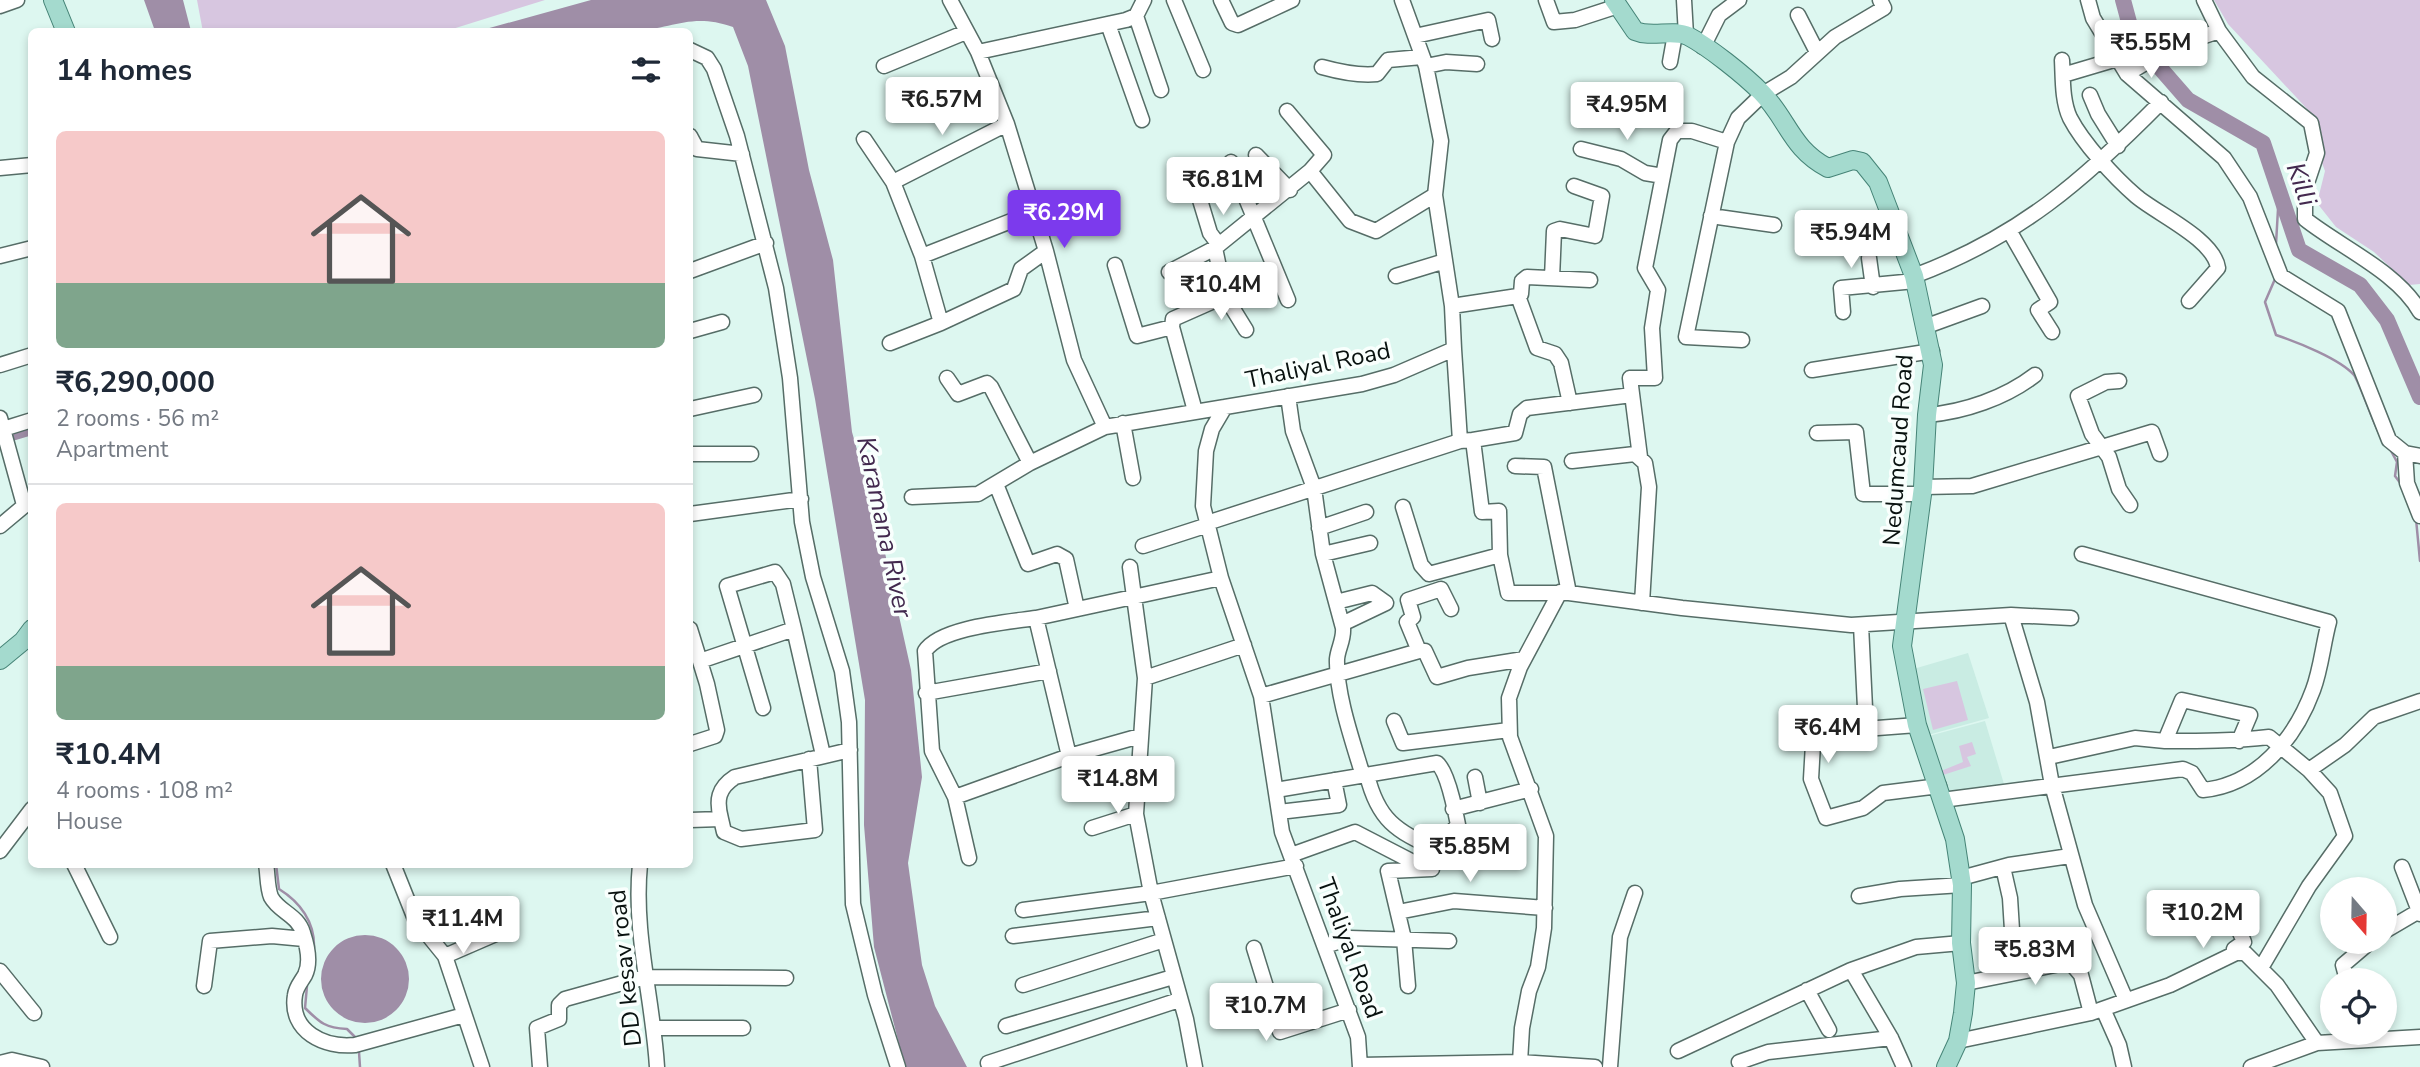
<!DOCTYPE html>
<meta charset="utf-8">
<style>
body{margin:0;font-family:"Nunito Sans",sans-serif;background:#f6f6f7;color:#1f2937;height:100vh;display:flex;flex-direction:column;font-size:26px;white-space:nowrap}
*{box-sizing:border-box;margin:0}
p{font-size:23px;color:#747a83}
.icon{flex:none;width:38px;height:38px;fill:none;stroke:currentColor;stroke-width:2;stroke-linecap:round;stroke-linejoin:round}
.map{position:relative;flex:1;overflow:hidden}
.details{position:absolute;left:28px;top:28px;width:665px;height:840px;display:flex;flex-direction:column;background:#fff;border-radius:10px;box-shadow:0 4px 10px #0003}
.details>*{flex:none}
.needle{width:46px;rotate:160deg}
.tools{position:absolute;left:2320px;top:877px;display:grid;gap:14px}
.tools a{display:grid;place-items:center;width:77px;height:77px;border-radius:50%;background:#fff;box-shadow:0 4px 10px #0003;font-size:35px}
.price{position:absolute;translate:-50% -60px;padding:0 16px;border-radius:7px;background:#fff;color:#222;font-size:23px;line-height:46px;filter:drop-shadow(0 2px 4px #0008)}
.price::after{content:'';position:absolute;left:50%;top:42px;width:21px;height:16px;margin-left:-10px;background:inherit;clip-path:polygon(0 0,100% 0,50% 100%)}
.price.selected{background:#7c3aed;color:#fff}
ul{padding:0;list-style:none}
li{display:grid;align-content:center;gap:14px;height:371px;padding:0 28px}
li+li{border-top:2px solid #e0e1e3}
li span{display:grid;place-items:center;height:217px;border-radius:10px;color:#555}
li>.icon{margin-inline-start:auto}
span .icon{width:126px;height:126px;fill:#fffc;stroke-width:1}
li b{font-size:30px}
h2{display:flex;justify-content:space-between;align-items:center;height:84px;padding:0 28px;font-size:30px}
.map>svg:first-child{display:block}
.built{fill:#c9ece3}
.green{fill:#d7c6e0}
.water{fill:#9f8ea7}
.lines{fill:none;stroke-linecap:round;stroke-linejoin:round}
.stream{stroke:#9f8ea7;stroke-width:2.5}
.canal{stroke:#9f8ea7;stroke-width:10}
.river{stroke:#9f8ea7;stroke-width:16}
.minor-casing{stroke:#566d67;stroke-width:17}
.major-casing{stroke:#468477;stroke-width:20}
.minor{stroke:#fff;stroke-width:14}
.major{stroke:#a4dace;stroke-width:18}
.labels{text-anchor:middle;stroke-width:7;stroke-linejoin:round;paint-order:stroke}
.street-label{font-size:24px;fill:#091210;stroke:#f9fffd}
.water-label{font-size:26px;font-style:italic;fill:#42294e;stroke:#f9fffd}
</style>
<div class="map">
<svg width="2420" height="1067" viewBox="0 0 2420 1067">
<rect width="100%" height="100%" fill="#ddf7f0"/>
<path class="built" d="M1968,653L1989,718L1928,735L1910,670Z
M1985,721L2004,784L1949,797L1925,737Z"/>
<path class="green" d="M197,0H545L446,31L203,32Z
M2214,0H2420V284L2409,285L2374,252L2336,227L2317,203L2325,171L2315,144L2310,112L2228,24Z
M1957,681L1968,720L1933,730L1923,689Z
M1972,742L1976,754L1967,757L1971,766L1943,775L1941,771L1963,762L1959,746Z"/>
<path class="water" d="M144,0H183L191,31H155Z
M591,0H766L785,46L809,170L833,260L852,432L881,535L911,670L922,777L908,863L922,965L935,1006L967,1067H905L874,947L864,825L865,700L815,399L748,66L733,27C690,12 672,30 632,31C580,33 527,31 475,32Z
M321 979a44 44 0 1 1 88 0a44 44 0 1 1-88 0Z"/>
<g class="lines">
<path class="stream" d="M2276,244L2279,192
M2275,279L2265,302L2276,335C2297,342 2340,359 2354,375C2359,381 2373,423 2380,435
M2390,449L2397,462L2395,476L2401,484
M2416,519L2420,561
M276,864L279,889C300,902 315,922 314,948
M307,986L305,1008C320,1023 326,1028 347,1029L355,1037
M359,1052L360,1067"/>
<path class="canal" d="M2,439L32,430"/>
<path class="river" d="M2123,0L2133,37L2188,100L2263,143L2299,250L2360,285L2387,320L2420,397"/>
<g class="minor-casing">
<path id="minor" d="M950,0L978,52L1007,124L1046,251L1074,360L1105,427L1225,407
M1174,0L1203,70
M1221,0L1232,23L1238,25L1292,0
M1546,0L1554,22L1575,20L1618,6
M1684,0L1686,35
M2088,0L2093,18L2127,74L2224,158L2250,197L2281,276L2338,311L2389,440L2405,453L2420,456
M2204,0L2219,31L2253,77L2311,123L2317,153L2305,189V219C2340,247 2398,272 2420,312
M0,6L17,0
M1798,15L1817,52
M1136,16L1161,90
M1108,24L1142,120
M1415,36L1488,20L1492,39
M1703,47L1719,15L1739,0
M690,50L707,58L714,69L737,136L776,288L790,378L802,522L813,577L842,671L849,722L853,904L875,995L898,1067
M978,52L1126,20L1136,16L1144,0
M2062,60C2063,79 2062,101 2070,118C2083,143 2114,177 2136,196C2157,214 2214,239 2218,268L2189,301
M1670,62L1675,34
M884,66L966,32
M1426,66L1446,62L1477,64
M1322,67C1340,72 1358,76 1377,74L1388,60L1422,57
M2127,74L2172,47L2219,31
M2063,75L2117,59
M2090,95L2098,114L2118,146
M1287,111L1324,155L1310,171L1350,221L1376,231L1435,195
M690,136L697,149L742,154
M864,139L893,182L922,256L941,323L1014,289L1021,269L1046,251
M1581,149L1621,159L1645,173L1663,176
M1256,155L1290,190
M1231,162L1288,300
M0,168L32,165
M893,182L1007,124
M1200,200L1210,233L1219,245
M1711,216L1774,225
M2010,232L2050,302L2038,310L2052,332
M0,256L32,248
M922,256L1034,212
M1869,258L1873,287
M1115,265L1137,336L1172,327
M690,271L766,243
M1169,272L1215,248
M1396,276L1445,261
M1914,276C2019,237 2083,181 2161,102
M1552,278L1554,231L1560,229L1595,236L1602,196L1574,186
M1225,296L1246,330
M1518,296L1537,348L1555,354L1561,363L1570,403
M1452,306L1518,296L1521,294L1522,281L1527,277L1590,280
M1843,312L1841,288L1915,281
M1927,326L1982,306
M690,331L722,322
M1742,340L1686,337L1727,142L1738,118L1763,94L1791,77L1835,37L1884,8L1880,0
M890,343L941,323
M1454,349L1460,441
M0,365L32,355
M1812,370L1932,351
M947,378L958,394L987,383L991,387L1030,463
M2119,381L2106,382L2078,396L2092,434L2109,457L2119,489L2130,505
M1288,396L1293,431L1314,488L1323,554L1343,628C1344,640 1338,648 1337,659C1336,695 1353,742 1363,776
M690,409L754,395
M1195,411L1172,327L1173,319L1225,296L1215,248L1310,171
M1927,415C1964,412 2005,398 2035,375
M0,418L24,505
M1123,423L1133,478
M0,430L32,420
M1817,433L1856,432L1863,494H1922
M1473,440L1515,433L1520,414L1527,408L1632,395
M2405,453L2407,483L2420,516
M690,454H751
M1640,457L1630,378H1655L1652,328L1658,290L1645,268L1670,140L1677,131H1692L1727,142
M1572,461L1635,454L1645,463L1649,487L1642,603
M1515,466L1544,467L1569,593
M996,484L1028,564L1057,554L1066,559L1077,609
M1923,487L1972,486L2152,432L2160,454
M912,497L978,494L1030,463L1105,427
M1403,507L1421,565L1429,574L1500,555
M690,514L801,499
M1207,523L1460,441L1473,440L1482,512L1499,511L1500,555L1508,593H1569L1682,608L1851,625L2011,615L2071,618
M0,526L30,501
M1319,528L1366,512
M1143,546L1208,525
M1323,554L1370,543
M1336,602L1372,593L1386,603L1342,624
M1451,609L1441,589L1408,600L1413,617L1407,622L1419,651H1425L1437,677L1468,668L1524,659
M2011,615L2037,702L2052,785L2085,905L2126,1000
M1861,625L1866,729
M690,629L707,684L717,730L715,736L690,744
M794,629L823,755
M700,661L794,629L783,584L775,572L727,586L763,708
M1145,678L1244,645
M926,693L1049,671
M1261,696L1419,651
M1394,721L1403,743L1509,730
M1810,723L1813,744L1811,779L1826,818L1863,808L1883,793L1939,786
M1792,725L1837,715L1844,717L1851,730L1917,725
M2239,741L2250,715L2182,700L2165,741C2201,741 2234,741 2269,737L2309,770L2330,793L2345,836L2309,886L2261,968
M1069,756L1036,618L1221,578
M2049,757L2135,738L2165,741
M2309,770L2345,745L2374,717L2420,701
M1367,775C1378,820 1396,831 1436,849L1457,826
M1475,777L1480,803
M1276,790L1437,763C1451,774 1460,837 1464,857
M955,797L1069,756L1140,736
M1942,800L2183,769L2192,773L2203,790C2257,785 2295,739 2313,690C2321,669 2323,644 2329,622L2082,554
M1453,809L1531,789
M1279,812L1339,805L1334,780
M721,819L724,832L741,839L815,830L809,759
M690,820L721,819C716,800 718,788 735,777L850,750
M1092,828L1136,814
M0,851L32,809
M1291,855L1355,832L1415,863L1410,870
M969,858L955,797L932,751L925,651C940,627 1009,622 1036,618
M74,864L110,937
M266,864C268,875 267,887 271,897C279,912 298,915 303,933C307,945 311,963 305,975C301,982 296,987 295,995C289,1032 325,1048 355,1045L464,1015
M393,864L415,919L445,956L482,1067
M640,864C633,933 653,999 657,1067
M2003,867L2010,898L2014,962
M2402,867L2419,911
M1961,878L2009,865L2070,856
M1859,896L1900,889L1962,885
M1023,910L1151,893L1136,814L1145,678L1130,567
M1398,912L1454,901L1545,908
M2232,914L2244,942L2234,949L2236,953
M2385,931L2419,911L2420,914
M1013,936L1158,918
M1325,946L1350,938L1449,941
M1254,948L1280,1032L1349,1010
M445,956L498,933
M1851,970L1916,947L1961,943
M0,971L34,1013
M2347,980L2343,965L2370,942
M1966,983L2070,962L2081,975L2091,1013
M1023,985L1164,940
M204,986L210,941L272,936L304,939
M1408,986L1404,939L1388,871L1432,869
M1807,990L1829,1030
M2103,1009L2119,1045L2124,1067
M1006,1026L1173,977
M653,1028H743
M1958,1041L2091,1013L2170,985L2236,953H2245L2277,985L2317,1043L2420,1037
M1678,1051L1851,970L1891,1038L1904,1067
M1520,1062L1522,1028L1529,991L1538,967L1544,928L1546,836L1510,737L1509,698L1520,667L1560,592
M1739,1062L1768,1052L1891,1038
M0,1063L12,1060L42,1067
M988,1063L1179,1000
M1360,1065L1520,1062L1595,1067
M540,1067L537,1028L559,1019V1005L565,999L644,977L786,978
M1195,1067L1186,1019L1151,893L1296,866
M1360,1067L1358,1037L1282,832L1261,696L1221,578L1203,506L1206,451L1212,429L1225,407L1362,384L1394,375L1454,349L1452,306L1435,195L1441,141L1426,66L1402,0
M1610,1067L1620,937L1635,893
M2251,1067L2317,1043"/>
</g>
<g class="major-casing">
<path id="major" d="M53,0L66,32
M1614,0L1635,31C1651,38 1673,29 1688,36C1709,47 1744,75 1761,92C1788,119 1791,149 1828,168L1853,160L1862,162L1878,182L1914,276L1933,365L1927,415L1923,487L1902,646L1917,725L1955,839L1962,885L1961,943L1966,983L1963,1013L1958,1041L1946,1067
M0,660L23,641L32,629"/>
</g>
<use href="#minor" class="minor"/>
<use href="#major" class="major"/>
</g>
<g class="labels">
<g class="street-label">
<text transform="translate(1318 365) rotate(-12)" y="8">Thaliyal Road</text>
<text transform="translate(1898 450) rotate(-86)" y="8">Nedumcaud Road</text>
<text transform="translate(1350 948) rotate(70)" y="8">Thaliyal Road</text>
<text transform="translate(625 968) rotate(-96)" y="8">DD kesav road</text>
</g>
<g class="water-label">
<text transform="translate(2302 184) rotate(71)" y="9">Killi</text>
<text transform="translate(885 527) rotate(78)" y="9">Karamana River</text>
</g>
</g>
</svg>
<div class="tools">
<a><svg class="needle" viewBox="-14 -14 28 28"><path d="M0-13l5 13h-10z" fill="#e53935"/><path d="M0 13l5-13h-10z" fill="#747a83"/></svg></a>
<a><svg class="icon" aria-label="locate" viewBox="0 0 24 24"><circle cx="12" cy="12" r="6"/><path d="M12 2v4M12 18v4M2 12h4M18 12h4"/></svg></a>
</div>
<b class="price" style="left:2151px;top:80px">₹5.55M</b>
<b class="price" style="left:942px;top:137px">₹6.57M</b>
<b class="price" style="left:1627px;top:142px">₹4.95M</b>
<b class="price" style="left:1223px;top:217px">₹6.81M</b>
<b class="price selected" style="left:1064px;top:250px">₹6.29M</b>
<b class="price" style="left:1851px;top:270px">₹5.94M</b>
<b class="price" style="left:1221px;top:322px">₹10.4M</b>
<b class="price" style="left:1828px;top:765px">₹6.4M</b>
<b class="price" style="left:1118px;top:816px">₹14.8M</b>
<b class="price" style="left:1470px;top:884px">₹5.85M</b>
<b class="price" style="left:2203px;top:950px">₹10.2M</b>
<b class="price" style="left:463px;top:956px">₹11.4M</b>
<b class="price" style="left:2035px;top:987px">₹5.83M</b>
<b class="price" style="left:1266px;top:1043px">₹10.7M</b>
<section class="details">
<h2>14 homes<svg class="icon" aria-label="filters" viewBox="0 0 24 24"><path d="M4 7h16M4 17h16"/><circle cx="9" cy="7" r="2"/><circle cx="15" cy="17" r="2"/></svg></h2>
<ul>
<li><span style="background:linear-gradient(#f6c9c9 70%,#7fa58c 0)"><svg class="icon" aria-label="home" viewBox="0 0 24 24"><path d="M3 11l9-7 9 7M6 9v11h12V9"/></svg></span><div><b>₹6,290,000</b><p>2 rooms · 56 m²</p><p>Apartment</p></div></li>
<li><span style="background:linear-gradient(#f6c9c9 75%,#7fa58c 0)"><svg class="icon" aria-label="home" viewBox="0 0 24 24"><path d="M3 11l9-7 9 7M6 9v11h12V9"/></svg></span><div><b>₹10.4M</b><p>4 rooms · 108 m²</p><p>House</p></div></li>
</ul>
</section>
</div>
